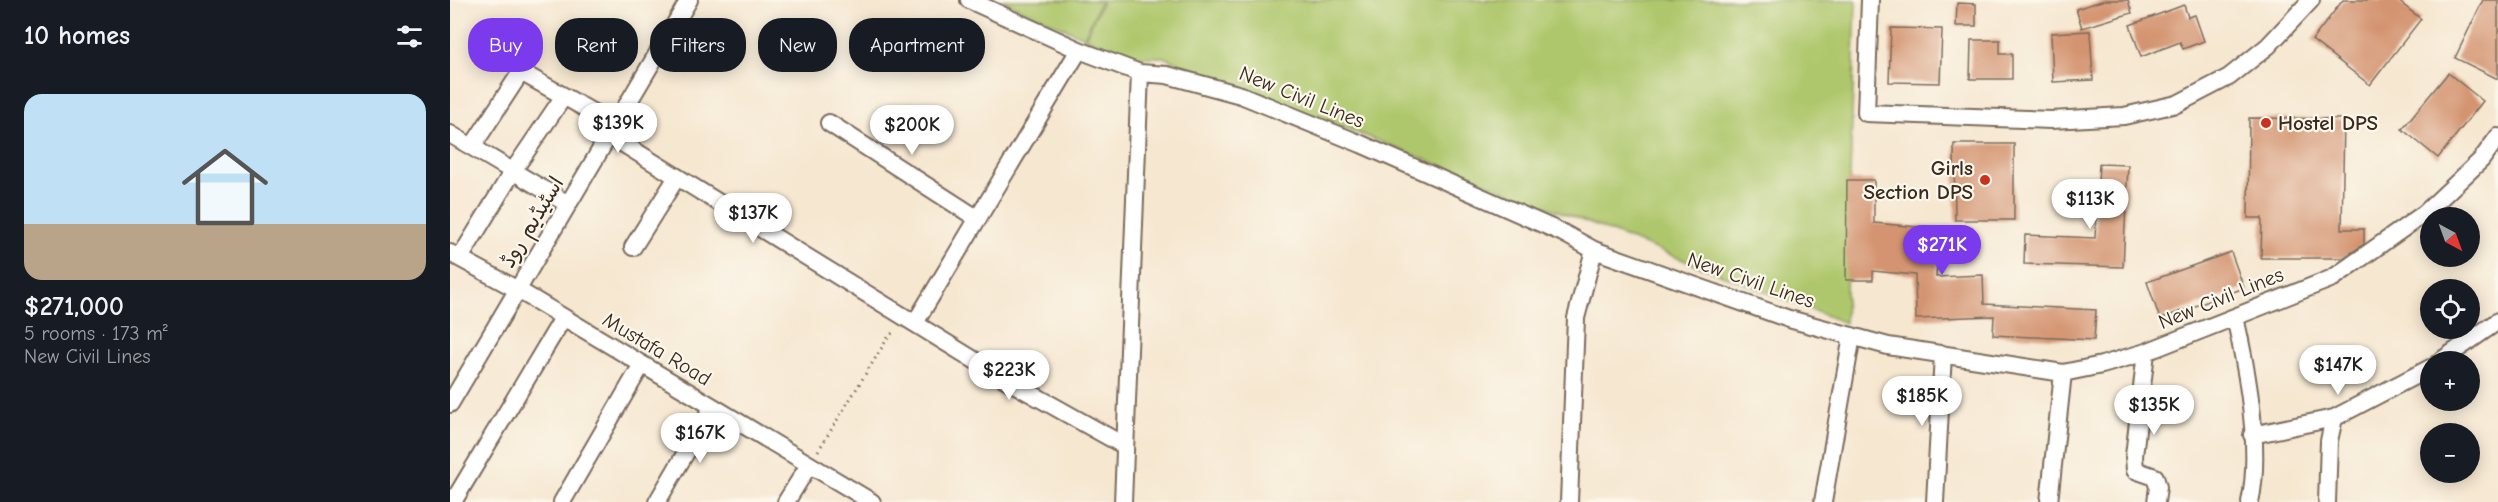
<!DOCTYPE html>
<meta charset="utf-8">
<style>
body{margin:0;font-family:"Comic Neue","Playpen Sans Arabic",sans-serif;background:#20242c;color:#f1f3f6;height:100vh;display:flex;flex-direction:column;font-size:22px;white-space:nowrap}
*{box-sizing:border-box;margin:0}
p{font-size:20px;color:#9ea1a6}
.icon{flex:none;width:33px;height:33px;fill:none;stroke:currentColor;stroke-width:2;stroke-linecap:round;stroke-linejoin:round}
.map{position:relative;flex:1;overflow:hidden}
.sheet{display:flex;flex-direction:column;background:#171b24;width:450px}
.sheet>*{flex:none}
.hud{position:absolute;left:18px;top:18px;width:570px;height:54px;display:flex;gap:12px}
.needle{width:39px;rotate:139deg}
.buttons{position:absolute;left:1970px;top:207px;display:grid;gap:12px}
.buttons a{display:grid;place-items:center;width:60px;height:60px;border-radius:50%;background:#171b24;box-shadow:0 3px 15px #0003;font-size:30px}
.price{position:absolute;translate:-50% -51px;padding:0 14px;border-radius:21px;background:#fff;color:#222;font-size:20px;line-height:39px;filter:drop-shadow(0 2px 3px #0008)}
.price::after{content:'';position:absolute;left:50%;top:36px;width:18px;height:14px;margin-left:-9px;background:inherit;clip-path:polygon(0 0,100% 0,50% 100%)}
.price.current{background:#7c3aed;color:#fff}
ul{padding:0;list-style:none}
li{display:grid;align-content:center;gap:12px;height:318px;padding:0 24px}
li span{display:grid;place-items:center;height:186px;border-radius:18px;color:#555}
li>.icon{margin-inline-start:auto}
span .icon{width:108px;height:108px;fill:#fffc;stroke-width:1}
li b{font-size:26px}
h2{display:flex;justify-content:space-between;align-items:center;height:72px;padding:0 24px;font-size:26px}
.pill{padding:0 21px;border-radius:24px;background:#171b24;box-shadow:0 3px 15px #0003;font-size:21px;line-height:54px}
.pill.current{background:#7c3aed;color:#fff}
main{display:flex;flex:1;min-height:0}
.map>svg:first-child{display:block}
.green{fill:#afc76c;stroke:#757845;stroke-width:1.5}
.building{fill:#d49471}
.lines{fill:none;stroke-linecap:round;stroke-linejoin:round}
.minor-casing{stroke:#7c6c5c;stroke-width:20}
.path{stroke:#7c6c5c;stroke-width:3;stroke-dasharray:1.5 4.5;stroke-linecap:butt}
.minor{stroke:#fff;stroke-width:16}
.poi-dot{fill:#c8321e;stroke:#fbf7ec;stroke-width:2}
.labels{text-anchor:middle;stroke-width:4.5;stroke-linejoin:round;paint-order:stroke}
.street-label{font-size:21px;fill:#3b2a1e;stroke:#fbf7ec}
.poi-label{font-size:21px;font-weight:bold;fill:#3b2a1e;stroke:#fbf7ec;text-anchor:start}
</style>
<main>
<section class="sheet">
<h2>10 homes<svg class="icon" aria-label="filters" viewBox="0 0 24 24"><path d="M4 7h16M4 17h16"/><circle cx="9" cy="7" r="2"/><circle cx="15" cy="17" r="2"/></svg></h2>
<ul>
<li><span style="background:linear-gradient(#bfe0f5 70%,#b9a48a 0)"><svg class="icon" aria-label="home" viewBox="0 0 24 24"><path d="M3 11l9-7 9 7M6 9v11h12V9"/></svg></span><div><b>$271,000</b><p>5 rooms · 173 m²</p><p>New Civil Lines</p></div></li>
</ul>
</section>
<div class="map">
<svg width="2048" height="502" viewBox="0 0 2048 502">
<rect width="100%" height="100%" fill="#fbf7ec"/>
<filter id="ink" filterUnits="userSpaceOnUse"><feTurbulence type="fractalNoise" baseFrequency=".0167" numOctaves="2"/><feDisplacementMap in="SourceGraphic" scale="12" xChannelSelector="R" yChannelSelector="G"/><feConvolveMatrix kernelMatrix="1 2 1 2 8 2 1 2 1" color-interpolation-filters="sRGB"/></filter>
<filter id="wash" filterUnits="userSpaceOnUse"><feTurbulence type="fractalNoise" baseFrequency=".008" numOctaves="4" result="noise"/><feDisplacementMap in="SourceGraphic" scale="24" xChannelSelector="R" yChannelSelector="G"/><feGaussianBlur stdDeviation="1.35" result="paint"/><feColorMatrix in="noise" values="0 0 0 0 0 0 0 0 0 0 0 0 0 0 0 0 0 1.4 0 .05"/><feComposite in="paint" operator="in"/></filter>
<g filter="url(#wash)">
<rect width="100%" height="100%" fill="#f6e7d0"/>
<path class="green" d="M551,0H651L634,37Z
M653,0H1406L1395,323L713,57H688L635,38Z"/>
<g id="blocks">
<path class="building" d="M1655,0H1678L1682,13L1632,28L1626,9Z
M1893,0H1947L1971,19L1920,85L1862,40Z
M2033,0H2048V79L2005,58Z
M1507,3L1526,4V26H1506Z
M1734,5L1738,17L1745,15L1754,41L1733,49L1730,42L1691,57L1680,25Z
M1441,28L1492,29L1490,83L1439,82Z
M1640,31L1643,80L1603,82L1601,33Z
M1521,40H1550V54H1562V79H1520Z
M1998,73L2033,101L1988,158L1952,129Z
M1799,118L1894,119L1892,229H1914V244L1893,258H1811L1812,218H1798Z
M1504,144H1564V220H1505Z
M1649,164L1678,165L1673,267L1574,264L1575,235L1645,238Z
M1397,180H1424V223L1490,229L1486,277L1533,275L1534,304L1646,310L1644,340L1543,335L1544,316L1466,319L1465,275L1423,271V280H1396Z
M1781,252L1794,288L1710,319L1697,282Z"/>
</g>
</g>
<g filter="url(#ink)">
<use href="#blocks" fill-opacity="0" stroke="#7c6c5c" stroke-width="1.5"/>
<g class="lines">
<g class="minor-casing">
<path id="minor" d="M519,0L629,50L690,73L717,75L791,95L911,144L1113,233L1144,250L1339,319L1438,346L1613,373L1652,365L1696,352L1883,278L1975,213L2031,160L2048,137
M1420,0L1416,113L1601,120L1674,116L1727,104L1779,77L1818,46L1861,0
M379,123L528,219
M0,134L22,147
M159,135L555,379L673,445
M118,204L22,147L71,72L165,125
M183,247L227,177
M0,253L68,290L422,502
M10,258L63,171L114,96
M1785,317C1797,370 1812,449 1800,502
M460,319L465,323L629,50
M1696,352L1684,456L1685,470L1705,477L1708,487L1706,502
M1989,362L2048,321
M0,404L239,0
M1802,435L1884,418L1980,368
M3,502L113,318
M112,502L191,366
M207,502L262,408
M336,502L359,465
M673,502L690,73
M1119,502L1126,318L1144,250
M1373,502L1402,336
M1485,502L1493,354
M1599,502L1613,373
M1877,502L1879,441L1884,418"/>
</g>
<path class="path" d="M368,451L439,336L445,331"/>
<use href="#minor" class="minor"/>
</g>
</g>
<g class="poi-dot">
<circle cx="1816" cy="123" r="6"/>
<circle cx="1535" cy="180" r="6"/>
</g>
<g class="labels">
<g class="street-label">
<text transform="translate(852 97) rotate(22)" y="7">New Civil Lines</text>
<text transform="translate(82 222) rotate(-59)" y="7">اسٹیڈیم روڈ</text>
<text transform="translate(1301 280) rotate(19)" y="7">New Civil Lines</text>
<text transform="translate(1771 298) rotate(-22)" y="7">New Civil Lines</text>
<text transform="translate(207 349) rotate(31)" y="7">Mustafa Road</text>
</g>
<g class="poi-label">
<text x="1828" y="130">Hostel DPS</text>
<text x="1523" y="175" text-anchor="end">Girls<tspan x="1523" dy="24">Section DPS</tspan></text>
</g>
</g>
</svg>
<div class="buttons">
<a><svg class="needle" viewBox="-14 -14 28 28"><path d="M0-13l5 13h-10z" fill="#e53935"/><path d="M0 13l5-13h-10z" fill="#9ea1a6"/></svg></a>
<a><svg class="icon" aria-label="locate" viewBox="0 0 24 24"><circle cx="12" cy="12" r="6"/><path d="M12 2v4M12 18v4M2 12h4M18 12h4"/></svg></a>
<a>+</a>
<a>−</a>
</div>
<b class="price" style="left:168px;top:154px">$139K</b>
<b class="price" style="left:462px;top:156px">$200K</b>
<b class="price" style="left:1640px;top:230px">$113K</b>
<b class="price" style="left:303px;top:244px">$137K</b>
<b class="price current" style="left:1492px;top:276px">$271K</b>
<b class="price" style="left:1888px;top:396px">$147K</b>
<b class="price" style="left:559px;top:401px">$223K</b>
<b class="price" style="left:1472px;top:427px">$185K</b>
<b class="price" style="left:1704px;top:436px">$135K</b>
<b class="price" style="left:250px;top:464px">$167K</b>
<div class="hud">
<a class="pill current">Buy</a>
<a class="pill">Rent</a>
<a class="pill">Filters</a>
<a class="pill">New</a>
<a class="pill">Apartment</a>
</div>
</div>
</main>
